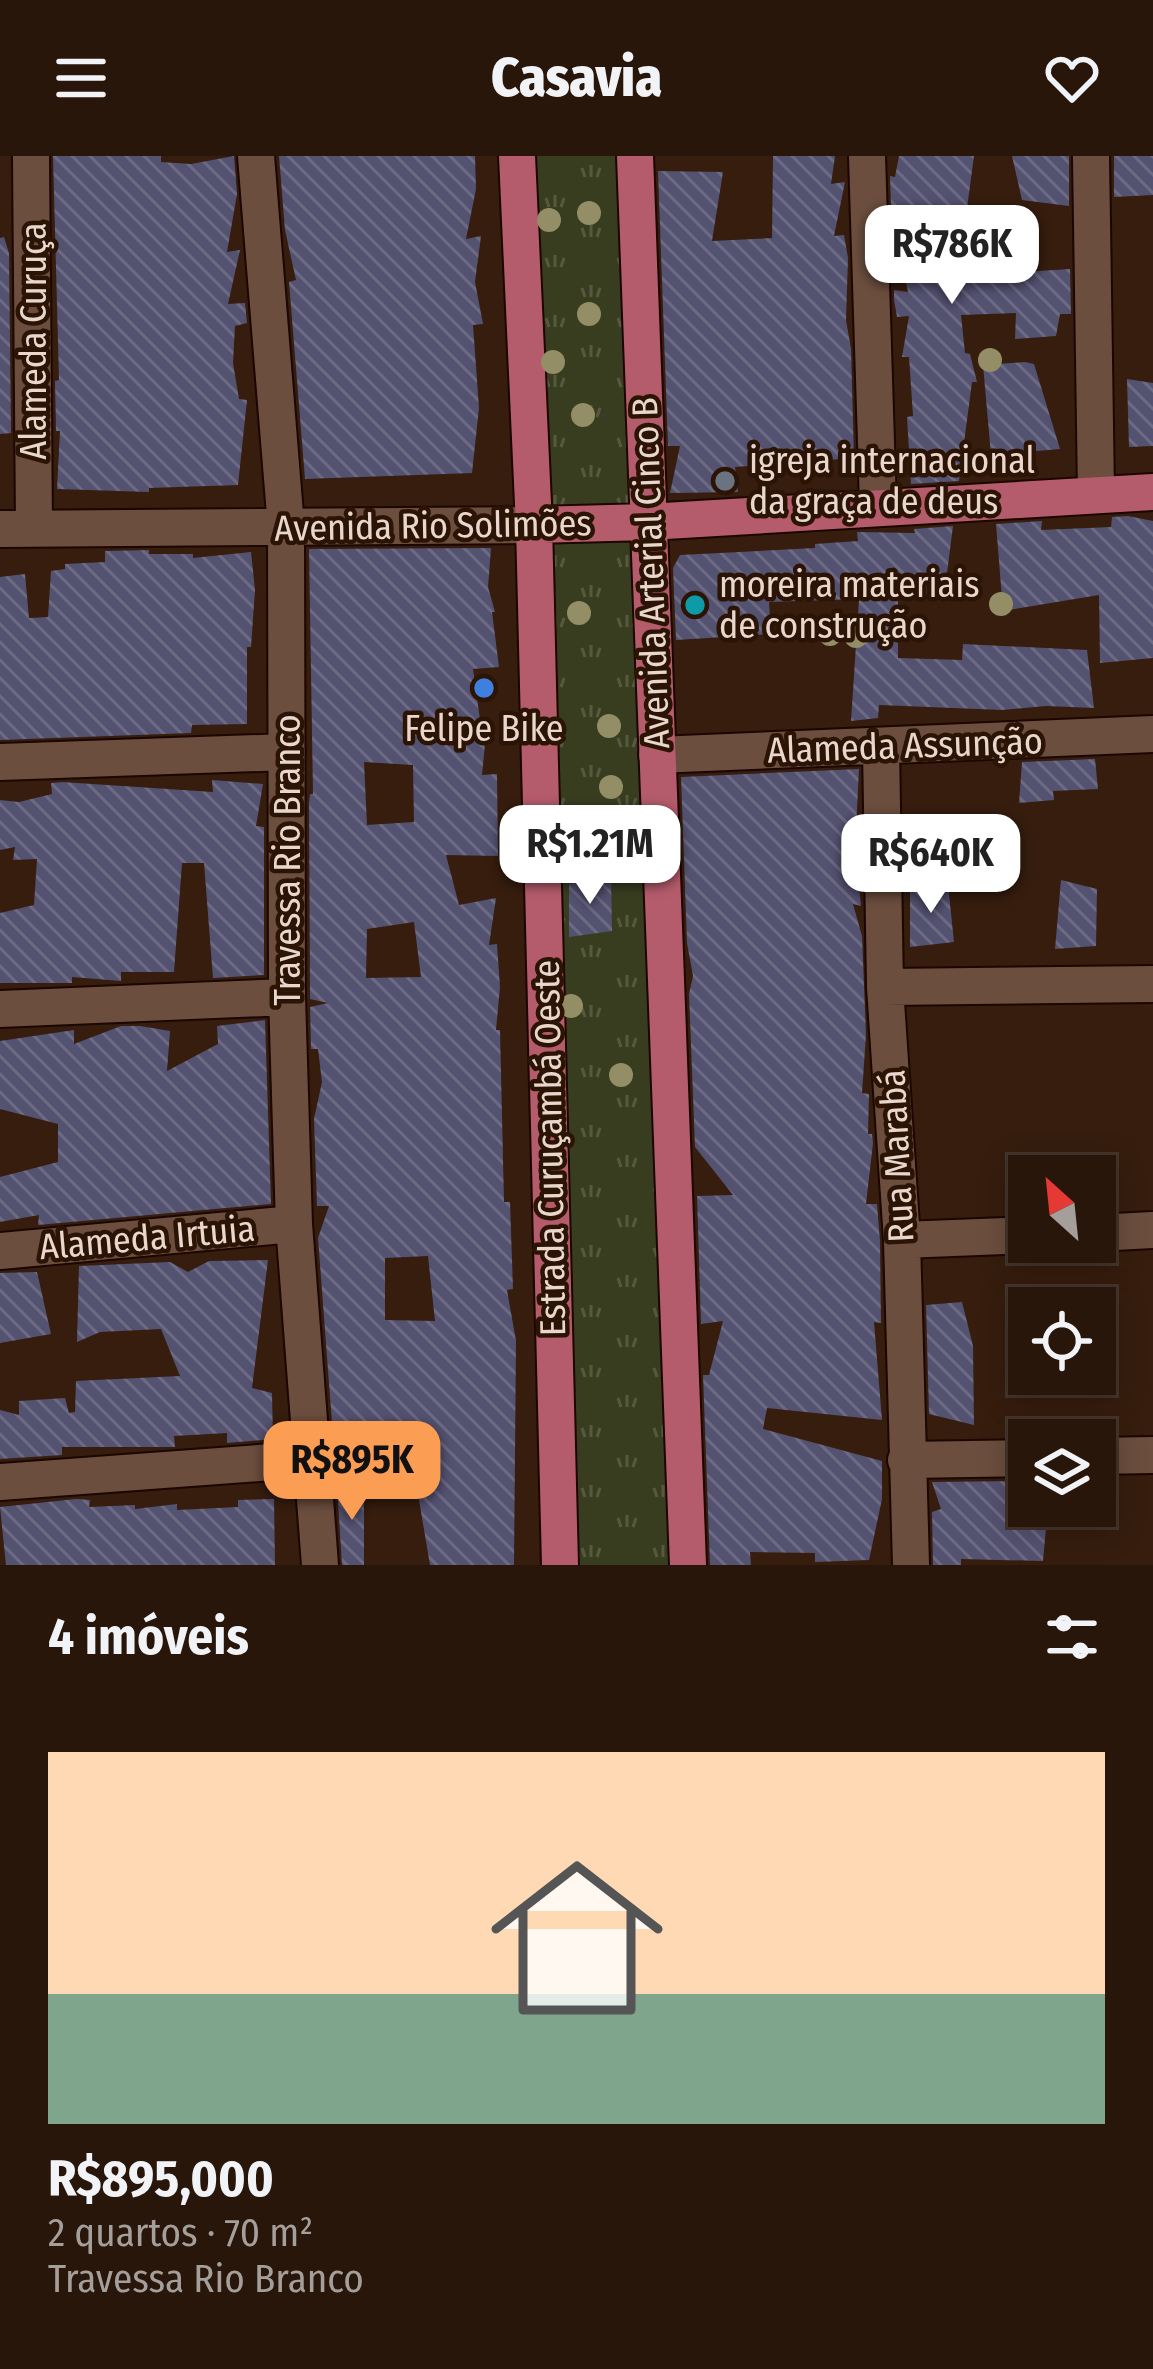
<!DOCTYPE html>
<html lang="pt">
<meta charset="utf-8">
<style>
body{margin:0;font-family:"Fira Sans Condensed",sans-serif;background:#342318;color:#f1f3f6;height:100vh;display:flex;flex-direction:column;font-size:45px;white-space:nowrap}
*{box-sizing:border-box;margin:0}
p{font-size:39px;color:#a59f9c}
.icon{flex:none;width:66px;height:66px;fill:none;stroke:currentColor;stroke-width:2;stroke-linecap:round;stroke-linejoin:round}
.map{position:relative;height:1409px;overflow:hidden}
.side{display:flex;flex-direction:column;background:#28160a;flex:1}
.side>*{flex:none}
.needle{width:78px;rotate:333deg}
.fabs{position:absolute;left:1008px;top:999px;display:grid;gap:24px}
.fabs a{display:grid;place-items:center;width:108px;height:108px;border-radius:0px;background:#28160a;box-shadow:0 6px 30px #0003,0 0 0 3px #44352b;font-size:60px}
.price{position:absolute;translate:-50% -102px;padding:0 27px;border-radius:24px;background:#fff;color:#222;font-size:39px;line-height:78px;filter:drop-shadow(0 3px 6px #0008)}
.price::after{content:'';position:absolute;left:50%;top:72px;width:36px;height:27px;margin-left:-18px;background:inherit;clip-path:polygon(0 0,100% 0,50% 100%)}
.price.active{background:#fc9d54;color:#111}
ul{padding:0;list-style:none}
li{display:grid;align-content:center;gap:24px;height:636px;padding:0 48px}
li+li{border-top:3px solid #44352b}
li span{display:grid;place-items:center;height:372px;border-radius:0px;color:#555}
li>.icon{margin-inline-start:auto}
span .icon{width:216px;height:216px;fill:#fffc;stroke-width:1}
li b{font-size:51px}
h2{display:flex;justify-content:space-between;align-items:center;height:144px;padding:0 48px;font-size:51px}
header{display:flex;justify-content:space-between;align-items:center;height:156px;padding:0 48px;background:#28160a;font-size:54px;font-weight:800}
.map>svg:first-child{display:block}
.grass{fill:url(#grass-tufts)}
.building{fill:url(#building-back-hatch);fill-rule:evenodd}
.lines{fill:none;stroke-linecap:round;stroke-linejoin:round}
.minor-casing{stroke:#1c0600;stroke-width:40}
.major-casing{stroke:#1c0600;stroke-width:40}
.minor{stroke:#6b4e3e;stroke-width:36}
.major{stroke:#b55c6c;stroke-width:36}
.tree{fill:#938e65}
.worship-dot{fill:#6b7280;stroke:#2c1405;stroke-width:4.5}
.culture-dot{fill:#0f9aa8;stroke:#2c1405;stroke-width:4.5}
.shop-dot{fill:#3f7fe0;stroke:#2c1405;stroke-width:4.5}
.labels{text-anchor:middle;stroke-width:9;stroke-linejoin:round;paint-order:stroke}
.street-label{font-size:36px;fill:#e9d7ce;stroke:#2c1405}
.poi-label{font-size:36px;fill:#e9d7ce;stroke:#2c1405;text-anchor:start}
</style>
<header><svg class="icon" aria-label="menu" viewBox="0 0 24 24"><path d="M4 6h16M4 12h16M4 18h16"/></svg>Casavia<svg class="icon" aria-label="heart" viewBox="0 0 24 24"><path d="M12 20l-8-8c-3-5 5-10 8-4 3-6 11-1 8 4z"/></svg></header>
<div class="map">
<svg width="1153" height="1409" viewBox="0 0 1153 1409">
<defs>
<pattern id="grass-tufts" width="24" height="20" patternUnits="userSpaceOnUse" patternTransform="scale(3)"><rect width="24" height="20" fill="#393d20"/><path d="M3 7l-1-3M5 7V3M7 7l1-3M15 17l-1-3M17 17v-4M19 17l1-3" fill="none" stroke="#56583f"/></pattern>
<pattern id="building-back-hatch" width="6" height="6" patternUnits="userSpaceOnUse" patternTransform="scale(3)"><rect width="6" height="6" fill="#545271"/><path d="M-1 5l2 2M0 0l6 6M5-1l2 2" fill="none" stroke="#6d6a84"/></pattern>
</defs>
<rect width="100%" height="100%" fill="#361d0e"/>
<path class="grass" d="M519,0H631L688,1409H560Z"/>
<path class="building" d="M53,0H161V6L191,8L234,0L237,38L227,96L240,94L228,148L245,147L247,167L235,170L233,207L239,243L247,244L238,329L149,332V336L57,333L60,275H56L55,225L59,224Z
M279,0H475L476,33L466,83L481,80L475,126L483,168L473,169L479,252L472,317L305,323L289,126L296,124L285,74Z
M773,0H835L831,28L845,26L834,80L844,79L848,102L846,164L851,193L854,302L735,311L738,336L670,337L680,290H668L658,15L723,16L712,85L772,82Z
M899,0H974L959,112H980L979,119L1070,113L1071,158H1060L1056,180L1015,183L1016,157L961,159L965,197L970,198L977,226H972L959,325L911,328L907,261L913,260L909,201H902L909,160L897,161L894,144V134L908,136L891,51L890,20L895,21Z
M1012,0H1069V50L1022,44Z
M1114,0H1153V39L1114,41Z
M4,81L9,97L11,277L0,278V82Z
M1025,206L1034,208L1060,293L991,299L983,209Z
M1127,223L1153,227V290L1129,291Z
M1128,360L1153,365V502L1100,507L1099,439L1003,455L996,368L1042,365L1041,374L1111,371L1112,361Z
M953,370L944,441L898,435V502L962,504L963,488L1087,494L1094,552L1046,550L1002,554L879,549L878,562L851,565L859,443L769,446L771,478L676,484L673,412L680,399L815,392V388L858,385L857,376L915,377L914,373Z
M491,392L488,431L495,456H492L499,511L473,513L482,578H486L482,619L497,618L498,700L446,699L459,749L496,742L489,789L497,788L500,831L496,874H500L504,1046H510L513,1133L507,1134L516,1185L514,1409H430L418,1338L368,1341L367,1324L427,1315L425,1291L334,1293L318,1082L329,1050H317L314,963L322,926L318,893H311L310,851L328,847L310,843L309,646L310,638H313L309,393ZM364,606L413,609L414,666L367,669ZM414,766L421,821L366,822L367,773ZM428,1100L435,1165L385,1164V1102Z
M149,394V398H193V402L251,396L255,434L251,491H247V568L192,569L191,577L0,584V421L25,418L29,462L48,461L51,415L65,413V408L105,406V395Z
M1095,603L1098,633L1053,635L1054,644L1019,647L1022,606Z
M859,613L855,694L861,750L853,748L862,780L866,879L862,937L869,938L868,978H872L873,987L866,1048H877L880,1085L881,1167L874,1166L882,1264L767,1252L763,1273L882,1305V1343L869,1404L815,1406V1397L750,1396L751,1409H710L703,1219H709L723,1165L701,1168L697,1040L733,1039L695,991L689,838L693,820L687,787L681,621Z
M212,624L263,628L256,670L264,671V819L213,822L204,707H182L174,816H121V825L72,821V827H0V757L34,749L37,703L13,704L15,691L0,694V644L19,646L52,638L51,627L62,626L213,636Z
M609,667L610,703L569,702L570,671Z
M611,721L612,775L569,781V728Z
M1061,724L1097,733L1096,790L1055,793Z
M948,729L954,786L910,791V733Z
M265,864L271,1048L38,1069L39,1059L0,1066V1021L58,1006V968L0,953V885L74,874V888L121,870H140L170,875L167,915L218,888L217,870Z
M268,1104L252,1232L272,1237L273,1283L227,1287V1277L174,1280L175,1291H62V1299L0,1303V1254L19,1259V1245L65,1242L69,1257L75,1256L76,1225L180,1220L161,1173L100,1176L77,1186L79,1110L170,1106L188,1116L209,1105Z
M37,1116L51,1178L0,1187V1117Z
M962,1146L973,1190L974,1269L929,1258L926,1149Z
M1020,1325L1022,1350H1048L1043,1405L961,1403V1409H933L932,1356L941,1353L932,1326Z
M364,1327V1409H342L337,1330Z
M76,1343L90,1344L89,1351L135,1349V1353L177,1348V1354L238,1351V1344L274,1343L275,1409H6L0,1351Z"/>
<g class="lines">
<g class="minor-casing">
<path id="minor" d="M31,0L34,370
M256,0L286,371L287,841L294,1068L320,1409
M867,0L878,350
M1091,0L1096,337
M0,373L534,369
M881,591L885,831L902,1084L911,1409
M657,599L1153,578
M0,606L287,596
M885,831L1153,828
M0,853L287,841
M1095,1077L1153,1074
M902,1084L1029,1079
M0,1095L294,1068
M1095,1300L1153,1299
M906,1304L1029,1302
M0,1326L313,1303"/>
</g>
<g class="major-casing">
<path id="major" d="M517,0L534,369L560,1409
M635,0L688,1409
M534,369L648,366L1153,336"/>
</g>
<use href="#minor" class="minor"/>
<use href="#major" class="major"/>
</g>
<g class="tree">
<circle cx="589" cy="57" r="12"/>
<circle cx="549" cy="64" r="12"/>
<circle cx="589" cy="158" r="12"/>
<circle cx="990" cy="204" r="12"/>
<circle cx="553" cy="206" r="12"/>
<circle cx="583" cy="259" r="12"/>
<circle cx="1001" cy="448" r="12"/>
<circle cx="579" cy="457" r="12"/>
<circle cx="830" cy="478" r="12"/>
<circle cx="856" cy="480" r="12"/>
<circle cx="609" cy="570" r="12"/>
<circle cx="611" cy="631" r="12"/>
<circle cx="571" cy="850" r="12"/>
<circle cx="621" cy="919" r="12"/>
</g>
<circle class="worship-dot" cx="725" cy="325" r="12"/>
<circle class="culture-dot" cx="695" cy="449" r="12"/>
<circle class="shop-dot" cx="484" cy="532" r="12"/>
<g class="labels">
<g class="street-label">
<text transform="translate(33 185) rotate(-90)" y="13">Alameda Curuça</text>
<text transform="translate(433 369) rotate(-1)" y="13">Avenida Rio Solimões</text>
<text transform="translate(650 417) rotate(-92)" y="13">Avenida Arterial Cinco B</text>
<text transform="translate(905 589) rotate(-2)" y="13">Alameda Assunção</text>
<text transform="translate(287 704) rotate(-90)" y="13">Travessa Rio Branco</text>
<text transform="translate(549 992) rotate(-91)" y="13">Estrada Curuçambá Oeste</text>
<text transform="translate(896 1000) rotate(-93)" y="13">Rua Marabá</text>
<text transform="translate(147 1081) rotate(-5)" y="13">Alameda Irtuia</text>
</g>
<g class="poi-label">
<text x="749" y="317">igreja internacional<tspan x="749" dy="41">da graça de deus</tspan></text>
<text x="719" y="441">moreira materiais<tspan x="719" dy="41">de construção</tspan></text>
<text x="484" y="585" text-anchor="middle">Felipe Bike</text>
</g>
</g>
</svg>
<div class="fabs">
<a><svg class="needle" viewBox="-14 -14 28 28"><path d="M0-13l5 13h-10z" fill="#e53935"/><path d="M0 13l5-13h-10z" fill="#a59f9c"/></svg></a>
<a><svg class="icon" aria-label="locate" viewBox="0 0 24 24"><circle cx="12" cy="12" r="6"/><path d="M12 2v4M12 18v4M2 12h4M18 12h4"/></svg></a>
<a><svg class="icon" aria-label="layers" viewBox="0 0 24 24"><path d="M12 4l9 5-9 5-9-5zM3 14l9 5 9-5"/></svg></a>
</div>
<b class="price" style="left:952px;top:151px">R$786K</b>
<b class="price" style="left:590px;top:751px">R$1.21M</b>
<b class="price" style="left:931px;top:760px">R$640K</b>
<b class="price active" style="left:352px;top:1367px">R$895K</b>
</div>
<section class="side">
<h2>4 imóveis<svg class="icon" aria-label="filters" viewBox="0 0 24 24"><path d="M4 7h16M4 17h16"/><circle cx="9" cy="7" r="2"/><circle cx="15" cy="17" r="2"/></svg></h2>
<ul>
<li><span style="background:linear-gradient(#ffd9b3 65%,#7fa58c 0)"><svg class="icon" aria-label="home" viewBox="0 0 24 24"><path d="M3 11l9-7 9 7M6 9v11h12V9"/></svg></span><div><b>R$895,000</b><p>2 quartos · 70 m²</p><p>Travessa Rio Branco</p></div></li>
</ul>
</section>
